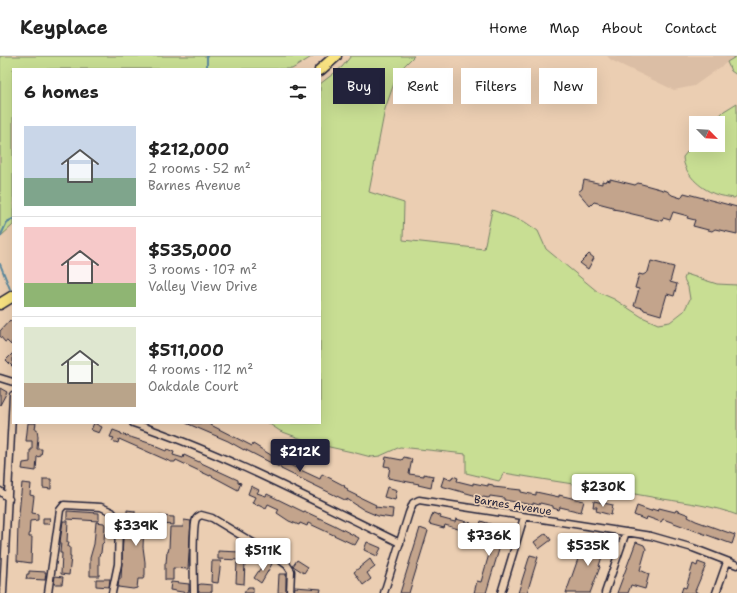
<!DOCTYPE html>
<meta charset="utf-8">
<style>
body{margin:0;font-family:"Shantell Sans",sans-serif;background:#f2f2f2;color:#222;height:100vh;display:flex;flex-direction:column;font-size:15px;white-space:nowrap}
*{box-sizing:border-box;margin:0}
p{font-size:13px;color:#767676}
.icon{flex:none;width:22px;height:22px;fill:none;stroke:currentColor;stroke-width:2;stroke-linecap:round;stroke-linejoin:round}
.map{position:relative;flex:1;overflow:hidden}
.details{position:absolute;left:12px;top:12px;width:309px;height:356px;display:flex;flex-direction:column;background:#fff;border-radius:0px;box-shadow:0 4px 16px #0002}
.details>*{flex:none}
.top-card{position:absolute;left:333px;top:12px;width:344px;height:36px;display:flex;gap:8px}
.needle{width:26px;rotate:114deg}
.buttons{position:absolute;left:689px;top:60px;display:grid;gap:8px}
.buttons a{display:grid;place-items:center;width:36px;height:36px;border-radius:0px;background:#fff;box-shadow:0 4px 16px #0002;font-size:20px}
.price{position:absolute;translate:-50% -34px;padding:0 9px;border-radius:4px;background:#fff;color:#222;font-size:13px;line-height:26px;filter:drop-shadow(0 1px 2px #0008)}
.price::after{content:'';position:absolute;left:50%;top:24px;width:12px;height:9px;margin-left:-6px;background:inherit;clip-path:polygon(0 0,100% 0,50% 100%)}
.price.current{background:#22223b;color:#fff}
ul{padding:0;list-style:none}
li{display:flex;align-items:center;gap:12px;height:100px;padding:0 12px}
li+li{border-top:1px solid #e0e0e0}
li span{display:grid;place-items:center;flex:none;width:112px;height:80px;border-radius:0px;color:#555}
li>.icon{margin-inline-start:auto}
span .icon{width:48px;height:48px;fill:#fffc;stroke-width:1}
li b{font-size:17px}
h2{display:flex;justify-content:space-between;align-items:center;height:48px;padding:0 12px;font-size:17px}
.tag{padding:0 14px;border-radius:0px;background:#fff;box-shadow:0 4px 16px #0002;font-size:14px;line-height:36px}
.tag.current{background:#22223b;color:#fff}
header{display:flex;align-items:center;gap:24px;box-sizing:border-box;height:56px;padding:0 20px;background:#fff;border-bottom:1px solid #e0e0e0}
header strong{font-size:19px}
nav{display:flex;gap:22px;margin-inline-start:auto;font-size:14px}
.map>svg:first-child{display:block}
.built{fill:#dbbea5}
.green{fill:#c8de93;stroke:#758067}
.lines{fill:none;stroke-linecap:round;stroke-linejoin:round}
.stream{stroke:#5b899f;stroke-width:2}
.building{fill:#c3a48c;stroke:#22223b}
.minor-casing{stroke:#22223b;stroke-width:9}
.primary-casing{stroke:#22223b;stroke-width:13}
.minor{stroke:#ebceb2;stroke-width:6}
.primary{stroke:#f8e281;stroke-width:10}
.labels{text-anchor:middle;stroke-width:3.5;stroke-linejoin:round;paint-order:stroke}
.street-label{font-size:11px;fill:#22223b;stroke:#ebceb2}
</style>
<header>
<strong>Keyplace</strong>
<nav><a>Home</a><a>Map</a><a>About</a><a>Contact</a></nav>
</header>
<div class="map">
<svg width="737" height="537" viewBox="0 0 737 537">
<rect width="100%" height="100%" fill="#ebceb2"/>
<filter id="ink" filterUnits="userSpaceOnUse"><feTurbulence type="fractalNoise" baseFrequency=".025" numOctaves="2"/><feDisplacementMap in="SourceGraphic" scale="8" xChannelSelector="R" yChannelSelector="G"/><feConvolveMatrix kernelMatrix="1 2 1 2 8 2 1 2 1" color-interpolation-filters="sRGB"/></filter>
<g filter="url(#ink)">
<path class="built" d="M607,0H736L694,30L674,34L611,4Z"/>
<path class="green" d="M0,0H313L292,13H13V169L0,181Z
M351,0H414L398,16L385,53L369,136L404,147L403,184L484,193L492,154L525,166L538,175L546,193L598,236L614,243L642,261L658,268L670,266L684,255L690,243L688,231L684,223L686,218L717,228L737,229V459C714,450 688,447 663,443C610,433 557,426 504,417L499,425L466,417V398L400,391L380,400L371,401L352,396L316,388L280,375L268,367H320V28L342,11Z
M737,0V19L731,15L727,6Z
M737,47V140L734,142C728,141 721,140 715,138C700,132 684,118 683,101L696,85V89H718V67H712L724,55Z"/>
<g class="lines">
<path class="stream" d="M207,0V13
M0,181L7,166L13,163
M0,208L10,233"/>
</g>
<path class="building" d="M610,123L635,129L638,127L667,135L672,139L681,142L684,137L737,151V178L715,173L712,175L693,170L695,164L687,162L688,160L673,156L670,164L663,162L662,165L624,156V155L613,153V151L594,146L590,150L578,136L582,133L584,124L602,128V125L606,126L607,124L610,125Z
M589,198L594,202L588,213L580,207Z
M651,205L674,211L670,226L677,228L674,240L667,238L661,259L644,254L643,252L634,250L639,233L635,232L639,218L643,219L648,216Z
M10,264L13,267V283L11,289L7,285L5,286L0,280V275Z
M13,297V311L6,304Z
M0,332L7,336L0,349Z
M28,367H36L35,373H37L38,381L37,393H42L41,400L37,401L36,415L22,413L23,407L30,406V394H32V385H26Z
M94,367L102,371L99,377L91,374Z
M186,367H207L252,390L253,388L279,404L320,423L322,418L345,430L344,431L348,433L347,435L376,449L375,451L393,453L392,462L378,460L364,454L347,443V445L281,413V412L244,393V394L228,385Z
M113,374L121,377V378L155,389L154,390L166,395L167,393L174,396L173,399L183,402L184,399L238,424V426L241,427L238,434L210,419V420L176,404L175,406H171L119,383L118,387L112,385L114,382L110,381Z
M386,401L402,404L404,401L412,403L409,418L424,420V418L433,420L431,432L418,429L419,428L388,422L390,411L384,410Z
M453,420L458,422L457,425L473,429V427L488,430V428L493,429V431L521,434V436L536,439V436L559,441V439L584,445L581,456L560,451L559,454L553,452V450L540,447L539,449L533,447V449L504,444V442L490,440L489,442L477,440L441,430L444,421L451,424Z
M43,423H51V433L43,432Z
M22,427L31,428L30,439L34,440L32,457L38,458V464L30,465L29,481H32L31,507L17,505L18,468Z
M251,430L259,434L257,437L266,440L267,438L304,456V455L334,469L359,482L355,489L308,467L307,470L300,467L299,469L289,465L277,457L279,453L268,448L266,452L258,448L257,449L252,447L255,441L248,438Z
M387,431L397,434L395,444L384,441Z
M594,445L613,449L611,459L596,455L597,451H593Z
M637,450L651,455L652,453L658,455L659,452L675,456L676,454L689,459L688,461L696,465L735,479L732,488L663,463L661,466L647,461L646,464L634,459Z
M127,454L135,455V459L174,461V469L144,467L143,491L145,506V519L143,523H138L137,532L133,533L118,531L119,523H121L124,462H127Z
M67,455L99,457V465L67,463Z
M433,457L441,460L440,462L455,466L456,463L471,467L468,476L445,469L444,472L429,468Z
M43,462H50L49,468H43Z
M184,464L191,465L188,513L173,512V524H165V507H166L167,496H168L169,492L170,471H183Z
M63,465H68L67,486H69L68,491H70V501H71L69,519L61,518L62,497H60L61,486H60Z
M481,465L493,469L504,477L498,486L501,487L486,537H474L477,525L481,526L494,481L488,476L479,473Z
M96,466L104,467L105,469L104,486L102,488L101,497L99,499V520H90V502L94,488Z
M420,472L428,475L409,537H400Z
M546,477L551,484L539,493L534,486Z
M594,479L607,483V485L599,510L600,511L590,537H566L579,500L587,503L592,489L583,486L585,480L593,483Z
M367,486L381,492L377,500L364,494Z
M636,486L644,489L646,493L640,514L649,518L645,533L631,529L628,537H617Z
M218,495L240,496V504L218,503Z
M530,499L538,501L533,517L527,537H518Z
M370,503L375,511L367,517L371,523L363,529L354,516Z
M266,504L272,508L261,527L254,522Z
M297,504L308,511L304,517L293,510Z
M212,505H221L218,527L211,526Z
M237,506L245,507L244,528L236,527Z
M698,506L706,509L695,535L698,537H681L683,531L686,532L693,508L697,510Z
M29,515L46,516L45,524L26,523L27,518H29Z
M279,518H286V537H278Z
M55,520L63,521L62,528H54Z
M96,523H110L109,531L96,530Z
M171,526L189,528V535H188V537L170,534Z
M201,528L212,529V536H198V529Z
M248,531H253V537H244Z
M295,531L321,533L320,537H294Z"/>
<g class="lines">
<g class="minor-casing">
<path id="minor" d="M0,322L13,326
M133,367C225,398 312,444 400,487
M0,435L9,443
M3,537L13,339
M48,537L60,454L64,449L101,451L112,456L119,465L118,508L112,537
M194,537C194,524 192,471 196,463C197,461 199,460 201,459L212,462L272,498L287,509L291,515L290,537
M384,537L409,457L413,447L419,444L651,480L693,492L737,509
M501,537L524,461
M605,537L626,476
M716,537L727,506"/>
</g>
<g class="primary-casing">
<path id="primary" d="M320,14L336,0
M0,248L13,240"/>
</g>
<use href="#minor" class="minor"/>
<use href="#primary" class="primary"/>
</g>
</g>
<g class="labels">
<g class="street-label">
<text transform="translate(513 449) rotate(9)" y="4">Barnes Avenue</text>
</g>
</g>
</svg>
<div class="buttons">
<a><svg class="needle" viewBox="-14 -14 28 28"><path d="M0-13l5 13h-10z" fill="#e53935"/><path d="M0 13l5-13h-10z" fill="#767676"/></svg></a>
</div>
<b class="price current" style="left:300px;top:417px">$212K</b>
<b class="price" style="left:603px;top:452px">$230K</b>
<b class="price" style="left:136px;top:491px">$339K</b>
<b class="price" style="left:489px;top:501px">$736K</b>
<b class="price" style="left:588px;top:511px">$535K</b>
<b class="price" style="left:263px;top:516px">$511K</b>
<div class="top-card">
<a class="tag current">Buy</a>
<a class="tag">Rent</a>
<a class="tag">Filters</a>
<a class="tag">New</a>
</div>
<section class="details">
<h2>6 homes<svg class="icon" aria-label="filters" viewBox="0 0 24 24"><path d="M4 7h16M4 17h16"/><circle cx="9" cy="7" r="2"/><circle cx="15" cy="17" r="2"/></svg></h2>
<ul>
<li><span style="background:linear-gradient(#c9d6e8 65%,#7fa58c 0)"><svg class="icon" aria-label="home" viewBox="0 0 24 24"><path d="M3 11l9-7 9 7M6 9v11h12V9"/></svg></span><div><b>$212,000</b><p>2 rooms · 52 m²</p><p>Barnes Avenue</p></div></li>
<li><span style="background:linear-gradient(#f6c9c9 70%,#8fb573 0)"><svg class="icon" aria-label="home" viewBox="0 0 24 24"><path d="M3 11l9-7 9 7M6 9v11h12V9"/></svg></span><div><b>$535,000</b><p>3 rooms · 107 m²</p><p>Valley View Drive</p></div></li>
<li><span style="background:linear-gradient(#dfe7d0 70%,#b9a48a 0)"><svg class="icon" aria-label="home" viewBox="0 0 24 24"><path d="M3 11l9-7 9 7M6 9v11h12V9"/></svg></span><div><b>$511,000</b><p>4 rooms · 112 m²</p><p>Oakdale Court</p></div></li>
</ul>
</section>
</div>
